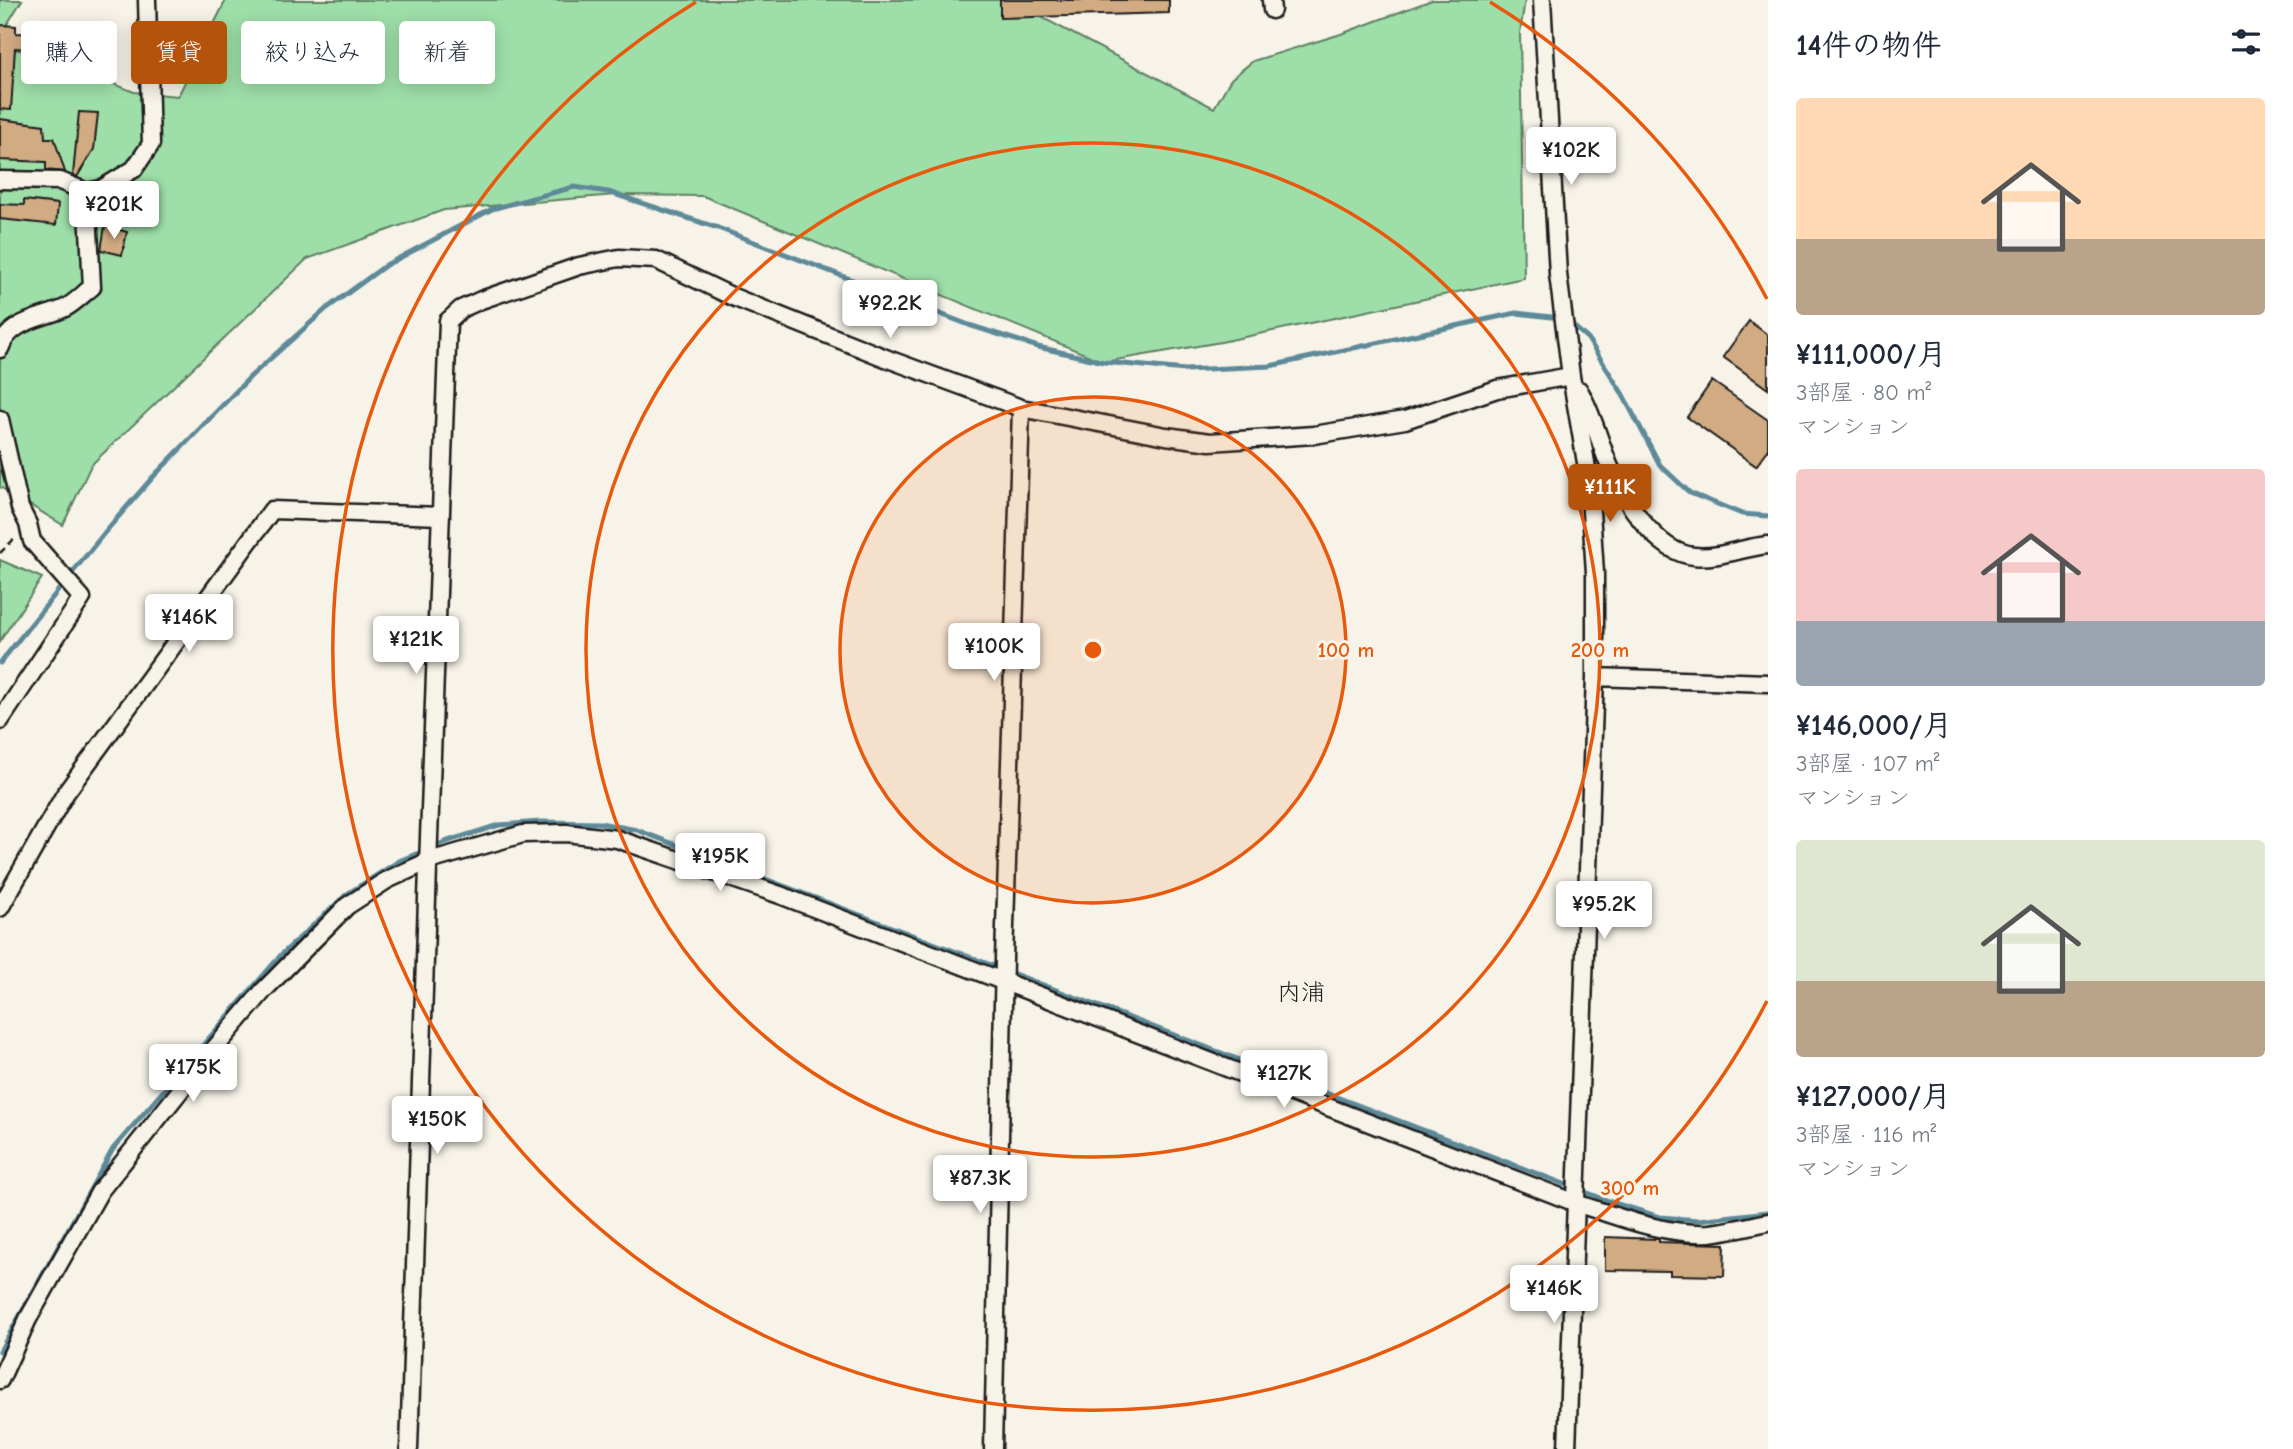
<!DOCTYPE html>
<html lang="ja">
<meta charset="utf-8">
<style>
body{margin:0;font-family:"Comic Neue","Klee One",sans-serif;background:#f6f6f7;color:#1f2937;height:100vh;display:flex;flex-direction:column;font-size:26px;white-space:nowrap}
*{box-sizing:border-box;margin:0}
p{font-size:23px;color:#747a83}
.icon{flex:none;width:38px;height:38px;fill:none;stroke:currentColor;stroke-width:2;stroke-linecap:round;stroke-linejoin:round}
.map{position:relative;flex:1;overflow:hidden}
.sheet{display:flex;flex-direction:column;background:#fff;width:525px}
.sheet>*{flex:none}
.hud{position:absolute;left:21px;top:21px;width:665px;height:63px;display:flex;gap:14px}
.price{position:absolute;translate:-50% -60px;padding:0 16px;border-radius:7px;background:#fff;color:#222;font-size:23px;line-height:46px;filter:drop-shadow(0 2px 4px #0008)}
.price::after{content:'';position:absolute;left:50%;top:42px;width:21px;height:16px;margin-left:-10px;background:inherit;clip-path:polygon(0 0,100% 0,50% 100%)}
.price.current{background:#b45309;color:#fff}
ul{padding:0;list-style:none}
li{display:grid;align-content:center;gap:14px;height:371px;padding:0 28px}
li span{display:grid;place-items:center;height:217px;border-radius:7px;color:#555}
li>.icon{margin-inline-start:auto}
span .icon{width:126px;height:126px;fill:#fffc;stroke-width:1}
li b{font-size:30px}
h2{display:flex;justify-content:space-between;align-items:center;height:84px;padding:0 28px;font-size:30px}
.pill{padding:0 24px;border-radius:7px;background:#fff;box-shadow:0 4px 18px #0003;font-size:24px;line-height:63px}
.pill.current{background:#b45309;color:#fff}
main{display:flex;flex:1;min-height:0}
.map>svg:first-child{display:block}
.green{fill:#9edfa9;stroke:#5d7e62;stroke-width:2}
.lines{fill:none;stroke-linecap:round;stroke-linejoin:round}
.stream{stroke:#5d8998;stroke-width:5}
.building{fill:#d1ab82;stroke:#1c1c1c;stroke-width:2}
.minor-casing{stroke:#1c1c1c;stroke-width:21}
.path{stroke:#1c1c1c;stroke-width:2.5;stroke-dasharray:7 5;stroke-linecap:butt}
.minor{stroke:#f7f3e8;stroke-width:16}
.ring{fill:none;stroke:#e8590c;stroke-width:3.5}
.labels{text-anchor:middle;stroke-width:6;stroke-linejoin:round;paint-order:stroke}
.neighbourhood-label{font-size:24px;fill:#1c1c1c;stroke:#f7f3e8}
.centre{fill:#e8590c;stroke:#f7f3e8;stroke-width:3.5}
.ring-label{font-size:21px;text-anchor:middle;font-weight:bold;fill:#e8590c;stroke:#f7f3e8;stroke-width:6;stroke-linejoin:round;paint-order:stroke}
</style>
<main>
<div class="map">
<svg width="1768" height="1449" viewBox="0 0 1768 1449">
<rect width="100%" height="100%" fill="#f7f3e8"/>
<filter id="ink" filterUnits="userSpaceOnUse"><feTurbulence type="fractalNoise" baseFrequency=".0143" numOctaves="2"/><feDisplacementMap in="SourceGraphic" scale="14" xChannelSelector="R" yChannelSelector="G"/><feConvolveMatrix kernelMatrix="1 2 1 2 8 2 1 2 1" color-interpolation-filters="sRGB"/></filter>
<g filter="url(#ink)">
<path class="green" d="M0,0H22L0,36Z
M226,0H1009L1214,108L1231,79L1253,61L1341,34L1432,0H1525L1520,33L1524,278L1221,342L1104,362L703,196L615,195L444,210L307,259L91,465L63,525L0,487V47L37,53L134,92L178,96Z
M0,560L42,578L0,641Z"/>
<g class="lines">
<path class="stream" d="M1569,322L1588,339L1622,393L1660,465L1690,493L1742,514L1768,516
M0,663L105,532L153,477L251,376L326,309L386,265L492,209L574,187L608,192L718,228L969,325L1038,347L1104,362L1185,370L1270,366L1516,313L1560,318
M0,1351L113,1149L282,954L347,894L399,861L445,842L499,825L541,822L600,823L637,830L1614,1203L1660,1217L1698,1220L1768,1212"/>
</g>
<path class="building" d="M1000,0H1169V13L1000,18Z
M0,25L16,26V33L58,35V51L15,48L11,110L0,109Z
M53,56L69,57L66,80L51,79Z
M79,112L98,113L94,149L77,177L73,175Z
M0,119L44,125L45,138H54L65,172L46,170V162L0,160Z
M24,200L58,204L56,225L0,219V204L24,205Z
M105,226L127,232L122,255L101,250Z
M1749,321L1768,335V389L1723,357Z
M1712,381L1768,420V450L1756,466L1687,417Z
M1605,1237L1657,1239H1659V1242L1725,1244L1724,1276L1670,1275V1271L1605,1270Z"/>
<g class="lines">
<g class="minor-casing">
<path id="minor" d="M1271,0L1272,10
M1542,0L1558,274L1571,376L1589,480L1595,573V677L1567,1449
M0,180L60,181L87,192L101,189L134,169L151,144L147,0
M0,349C9,320 42,319 65,308C75,303 84,293 92,287L87,192
M1579,390C1593,414 1599,441 1609,465C1622,497 1656,553 1694,556C1718,559 1744,547 1768,545
M0,419L20,508L28,524L32,541L82,598L0,721
M1595,677L1768,683
M0,908L65,794L272,510L441,516
M0,1380L28,1319L100,1191L199,1067L264,990L347,906L387,880L429,861L523,834L566,833L617,839L780,895L1576,1203C1619,1217 1663,1235 1709,1233C1728,1231 1749,1226 1768,1222
M409,1449L429,837L448,321L461,309L481,300L579,266L619,258L656,260L733,297L888,359L1021,408L1166,436L1210,442L1314,435L1405,420L1497,389L1571,376
M993,1449L1004,959L1021,408"/>
</g>
<path class="path" d="M0,553L14,539"/>
<use href="#minor" class="minor"/>
</g>
</g>
<circle cx="1093" cy="650" r="253" fill="#e8590c" fill-opacity=".12"/>
<g class="ring">
<circle cx="1093" cy="650" r="253"/>
<circle cx="1093" cy="650" r="507"/>
<path d="M1767 1001A760 760 0 1 1 696 2M1490 2A760 760 0 0 1 1767 299"/>
</g>
<g class="labels">
<g class="neighbourhood-label">
<text x="1301" y="1000">内浦</text>
</g>
</g>
<circle cx="1093" cy="650" r="10" class="centre"/>
<g class="ring-label">
<text x="1346" y="657">100 m</text>
<text x="1600" y="657">200 m</text>
<text x="1630" y="1195">300 m</text>
</g>
</svg>
<b class="price" style="left:1571px;top:187px">¥102K</b>
<b class="price" style="left:114px;top:241px">¥201K</b>
<b class="price" style="left:890px;top:340px">¥92.2K</b>
<b class="price current" style="left:1610px;top:524px">¥111K</b>
<b class="price" style="left:189px;top:654px">¥146K</b>
<b class="price" style="left:416px;top:676px">¥121K</b>
<b class="price" style="left:994px;top:683px">¥100K</b>
<b class="price" style="left:720px;top:893px">¥195K</b>
<b class="price" style="left:1604px;top:941px">¥95.2K</b>
<b class="price" style="left:193px;top:1104px">¥175K</b>
<b class="price" style="left:1284px;top:1110px">¥127K</b>
<b class="price" style="left:437px;top:1156px">¥150K</b>
<b class="price" style="left:980px;top:1215px">¥87.3K</b>
<b class="price" style="left:1554px;top:1325px">¥146K</b>
<div class="hud">
<a class="pill">購入</a>
<a class="pill current">賃貸</a>
<a class="pill">絞り込み</a>
<a class="pill">新着</a>
</div>
</div>
<section class="sheet">
<h2>14件の物件<svg class="icon" aria-label="filters" viewBox="0 0 24 24"><path d="M4 7h16M4 17h16"/><circle cx="9" cy="7" r="2"/><circle cx="15" cy="17" r="2"/></svg></h2>
<ul>
<li><span style="background:linear-gradient(#ffd9b3 65%,#b9a48a 0)"><svg class="icon" aria-label="home" viewBox="0 0 24 24"><path d="M3 11l9-7 9 7M6 9v11h12V9"/></svg></span><div><b>¥111,000/月</b><p>3部屋 · 80 m²</p><p>マンション</p></div></li>
<li><span style="background:linear-gradient(#f6c9c9 70%,#9aa5b1 0)"><svg class="icon" aria-label="home" viewBox="0 0 24 24"><path d="M3 11l9-7 9 7M6 9v11h12V9"/></svg></span><div><b>¥146,000/月</b><p>3部屋 · 107 m²</p><p>マンション</p></div></li>
<li><span style="background:linear-gradient(#dfe7d0 65%,#b9a48a 0)"><svg class="icon" aria-label="home" viewBox="0 0 24 24"><path d="M3 11l9-7 9 7M6 9v11h12V9"/></svg></span><div><b>¥127,000/月</b><p>3部屋 · 116 m²</p><p>マンション</p></div></li>
</ul>
</section>
</main>
